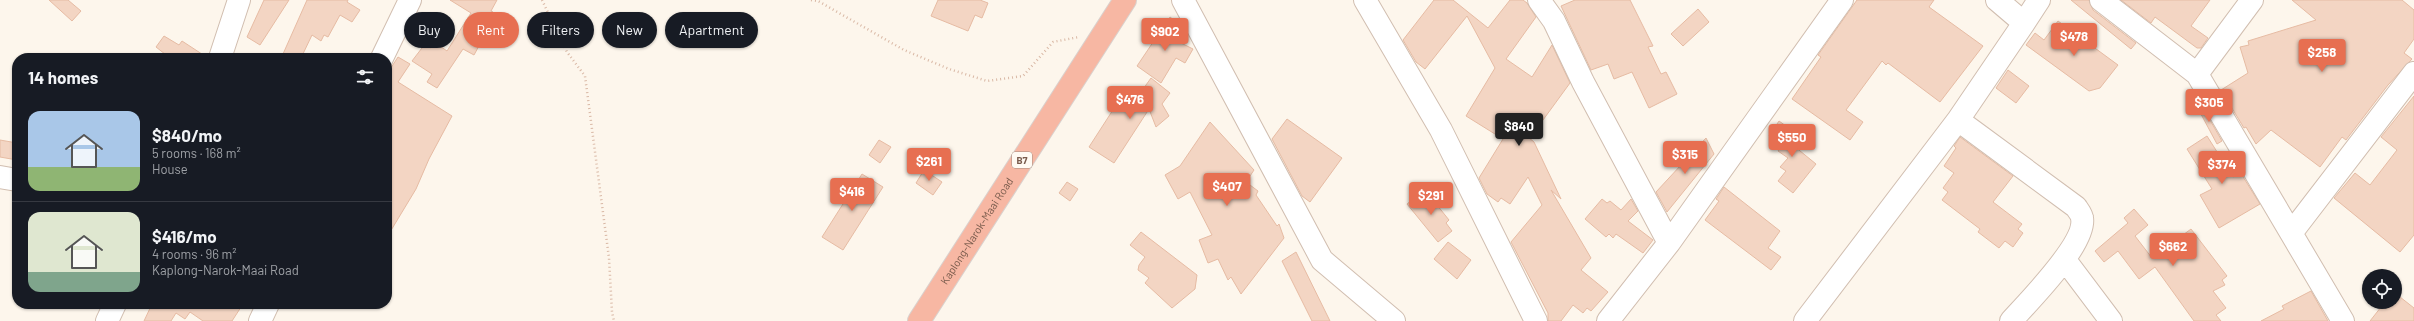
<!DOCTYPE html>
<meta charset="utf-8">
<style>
body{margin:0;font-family:Barlow,sans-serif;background:#20242c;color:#f1f3f6;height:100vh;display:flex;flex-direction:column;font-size:15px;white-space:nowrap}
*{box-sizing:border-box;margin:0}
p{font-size:13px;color:#9ea1a6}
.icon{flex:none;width:22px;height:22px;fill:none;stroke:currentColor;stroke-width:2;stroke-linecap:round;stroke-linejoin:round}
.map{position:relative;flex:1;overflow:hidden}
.details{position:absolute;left:12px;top:53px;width:380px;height:256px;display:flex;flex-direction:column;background:#171b24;border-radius:16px;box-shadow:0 1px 3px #0004}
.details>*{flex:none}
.hud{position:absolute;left:404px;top:12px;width:380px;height:36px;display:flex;gap:8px}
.buttons{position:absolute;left:2362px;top:269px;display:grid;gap:8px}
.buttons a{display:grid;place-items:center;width:40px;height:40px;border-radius:50%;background:#171b24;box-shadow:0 1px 3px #0004;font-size:20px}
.price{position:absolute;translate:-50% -34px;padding:0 9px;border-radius:4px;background:#e76f51;color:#fff;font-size:13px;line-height:26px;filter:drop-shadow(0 1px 2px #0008)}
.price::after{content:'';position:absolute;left:50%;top:24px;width:12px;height:9px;margin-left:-6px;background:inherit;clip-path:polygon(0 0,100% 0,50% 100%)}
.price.selected{background:#222;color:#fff}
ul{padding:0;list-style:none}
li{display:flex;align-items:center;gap:12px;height:100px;padding:0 16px}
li+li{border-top:1px solid #363941}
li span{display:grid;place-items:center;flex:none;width:112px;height:80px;border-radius:12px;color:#555}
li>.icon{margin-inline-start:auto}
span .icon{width:48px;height:48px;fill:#fffc;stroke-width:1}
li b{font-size:17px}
h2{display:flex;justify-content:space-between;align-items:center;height:48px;padding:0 16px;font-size:17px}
.tag{padding:0 14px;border-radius:18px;background:#171b24;box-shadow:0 1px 3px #0004;font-size:14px;line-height:36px}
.tag.selected{background:#e76f51;color:#fff}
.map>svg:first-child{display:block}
.building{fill:#f3d5c3;stroke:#e6bba3}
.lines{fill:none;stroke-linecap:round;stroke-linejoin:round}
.minor-casing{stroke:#d1beb0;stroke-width:24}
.highway-casing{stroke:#dad1cd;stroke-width:24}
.path{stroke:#d9b8a5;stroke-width:2.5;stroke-dasharray:1 3;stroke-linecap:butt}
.minor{stroke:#fff;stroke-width:22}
.highway{stroke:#f7b7a3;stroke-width:22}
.labels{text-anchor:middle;stroke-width:4;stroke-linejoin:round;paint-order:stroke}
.shield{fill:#fffaf3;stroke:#a28b7f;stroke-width:1}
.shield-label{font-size:10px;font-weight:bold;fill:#7a5c4d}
.street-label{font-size:11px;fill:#7a5c4d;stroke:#fffaf3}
</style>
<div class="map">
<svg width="2414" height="321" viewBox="0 0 2414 321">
<rect width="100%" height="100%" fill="#fdf6ec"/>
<path class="building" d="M49,0H68L81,11L72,21Z
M264,0H289L260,45L247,37Z
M307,0H348L347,2L360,10L352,22L340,15L328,37L324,35L321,41L312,35L301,58H290L283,54Z
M450,0H497L491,11L493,12L482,30L486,33L474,55L463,49L437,88L427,82L432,74L412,61L425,44L431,48L434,42L447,51L471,13Z
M938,0H980L988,3L982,18L975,15L968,31L931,16Z
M1434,0H1453L1488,28L1510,0H1523L1527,3L1536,17L1506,59L1532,77L1552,45L1570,83L1543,120L1528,137L1534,142L1561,199L1551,190L1591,258L1581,270L1608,292L1591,311L1587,308L1583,313L1573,305L1561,321H1548V313L1511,242L1542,205L1528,177L1510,204L1501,198L1498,202L1487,194L1479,178L1503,139L1466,116L1495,68L1467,16L1425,69L1416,62L1403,40Z
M1575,0H1630L1653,46L1648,47L1661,74L1666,72L1677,94L1649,108L1632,72L1614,79L1608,64L1591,70L1561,6Z
M1857,0H1934L1929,7L1983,46L1940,102L1888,63L1886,65L1882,61L1846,110L1863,122L1850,140L1792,99L1821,57L1818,55Z
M2071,0H2089L2093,10L2136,43L2131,49Z
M2121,0H2210L2191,26L2208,38L2201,48H2197L2155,17L2151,23Z
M2292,0H2402L2414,10V39L2404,53L2412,59L2388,85L2346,140L2342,137L2320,167L2271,130L2256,144L2246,127L2244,128L2221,90L2248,73L2240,47L2249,45L2248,41L2316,20Z
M1698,9L1709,22L1683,46L1671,34Z
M1170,17L1183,27L1175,40L1193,49L1185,63L1176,58L1161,83L1137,66Z
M2058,21L2118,65L2100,88L2089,91L2026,45L2035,33L2044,40Z
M164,36L179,45L182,41L208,58H170L156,47Z
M398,57L410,64L398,82L452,116L429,159L416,189L387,237V74Z
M2008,70L2029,86L2016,103L1996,88Z
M1151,78L1170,93L1162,104L1169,116L1156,127L1149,109L1114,163L1089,147L1120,99L1131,106Z
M2414,96V235L2400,252L2334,198L2355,173L2370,185L2397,150L2381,137Z
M2199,101L2222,141L2217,144L2195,103Z
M1287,119L1342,158L1310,202L1302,196L1272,139Z
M1779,121L1800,136L1794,146L1816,164L1793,193L1778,181L1786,171L1780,167L1788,158L1778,151L1782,145L1769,136Z
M1210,122L1254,170L1246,182L1258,191L1256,195L1277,226L1279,224L1284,238L1241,294L1231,277L1228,280L1218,259L1208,263L1199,240L1212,235L1190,192L1178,199L1165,175L1180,166Z
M2207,136L2233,177L2240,172L2260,204L2219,228L2200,195L2212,189L2187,149Z
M1960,137L2013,176L1993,202L2022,224L2018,229L2023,233L2013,247L2005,241L1999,248L1978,232L1980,229L1942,200L1948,192L1943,188L1954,173L1944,166L1956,148L1954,146Z
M1706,138L1714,154L1667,212L1656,192Z
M0,140L17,143V160L0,157Z
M879,140L891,147L880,163L869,155Z
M924,170L942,182L933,195L916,183Z
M862,174L883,187L843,250L822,237Z
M1067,182L1078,189L1070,201L1059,193Z
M1724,187L1780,231L1768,248L1781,257L1771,270L1705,220L1719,201L1716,199Z
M1425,190L1449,220L1446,223L1452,231L1438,242L1407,204Z
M1602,199L1607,203L1610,201L1621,210L1631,199L1638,211L1628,221L1653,240L1643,253L1616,234L1613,238L1609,234L1606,237L1585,219Z
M2134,209L2148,225L2135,236L2152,258L2191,229L2227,276L2222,280L2225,285L2213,291L2226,308L2216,315L2221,321H2194L2155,267L2139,279L2118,251L2104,262L2095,251L2128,223L2124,218Z
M1141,232L1197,275L1195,289L1172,308L1145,283L1149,278L1138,270L1139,265L1145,257L1130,245Z
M1448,242L1471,260L1457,279L1434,259Z
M1296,252L1330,321H1312L1282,261Z
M2311,291L2328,321H2261L2284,309L2282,306Z
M2395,293L2414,308V321H2370L2385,302H2395Z
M152,304H243L232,321H203L190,312L185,319L176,313L171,321H144Z"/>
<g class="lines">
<g class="minor-casing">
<path id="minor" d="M1183,0L1322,260L1394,321
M1365,0L1441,130L1536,321
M1539,0L1554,21L1583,82L1669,243
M1997,0L2024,23L2039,0
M2101,0L2197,74L2343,321
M220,58L239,0
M382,58L410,0
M2197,74L2252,0
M1958,120L2024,23
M0,177L17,180
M2292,232L2414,73
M2065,260L2111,321
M107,321L115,304
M260,321L268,304
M1608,321L1669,243L1842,0
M1805,321L1958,120L2076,207C2078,210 2082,215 2082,218C2087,243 2028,302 2011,321"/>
</g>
<g class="highway-casing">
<g id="highway">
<path id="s1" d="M919,321L1125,0"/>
</g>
</g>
<path class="path" d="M542,0L567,52L585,76L609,258L612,312L614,321
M811,0L818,1L904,50L949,69L987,81L1023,76L1053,42L1079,37"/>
<use href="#minor" class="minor"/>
<use href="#highway" class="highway"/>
</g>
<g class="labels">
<rect class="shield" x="1012" y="152" width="20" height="16" rx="3"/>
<g class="shield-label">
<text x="1022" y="164">B7</text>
</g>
<g class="street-label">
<text dy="4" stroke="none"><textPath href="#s1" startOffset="107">Kaplong-Narok-Maai Road</textPath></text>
</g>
</g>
</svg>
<div class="buttons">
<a><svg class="icon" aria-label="locate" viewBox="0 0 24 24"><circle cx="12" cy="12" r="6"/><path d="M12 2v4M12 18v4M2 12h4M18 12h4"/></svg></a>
</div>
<b class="price" style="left:1165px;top:52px">$902</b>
<b class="price" style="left:2074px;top:57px">$478</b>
<b class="price" style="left:2322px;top:73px">$258</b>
<b class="price" style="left:1130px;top:120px">$476</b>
<b class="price" style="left:2209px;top:123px">$305</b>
<b class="price selected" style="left:1519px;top:147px">$840</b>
<b class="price" style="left:1792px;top:158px">$550</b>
<b class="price" style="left:1685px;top:175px">$315</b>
<b class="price" style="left:929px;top:182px">$261</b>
<b class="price" style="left:2222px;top:185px">$374</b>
<b class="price" style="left:1227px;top:207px">$407</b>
<b class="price" style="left:852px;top:212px">$416</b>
<b class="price" style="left:1431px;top:216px">$291</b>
<b class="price" style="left:2173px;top:267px">$662</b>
<div class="hud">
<a class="tag">Buy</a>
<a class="tag selected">Rent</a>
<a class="tag">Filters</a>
<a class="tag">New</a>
<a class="tag">Apartment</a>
</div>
<section class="details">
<h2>14 homes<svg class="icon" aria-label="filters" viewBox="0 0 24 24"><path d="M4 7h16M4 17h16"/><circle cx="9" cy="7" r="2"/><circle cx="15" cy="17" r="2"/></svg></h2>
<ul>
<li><span style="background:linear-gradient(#a9c7e8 70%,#8fb573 0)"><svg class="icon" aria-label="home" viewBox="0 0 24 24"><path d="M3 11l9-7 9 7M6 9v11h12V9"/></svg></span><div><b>$840/mo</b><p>5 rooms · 168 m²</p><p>House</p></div></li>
<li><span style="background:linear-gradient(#dfe7d0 75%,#7fa58c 0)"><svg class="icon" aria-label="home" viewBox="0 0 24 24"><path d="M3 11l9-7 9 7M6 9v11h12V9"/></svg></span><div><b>$416/mo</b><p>4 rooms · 96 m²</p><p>Kaplong-Narok-Maai Road</p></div></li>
</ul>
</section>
</div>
